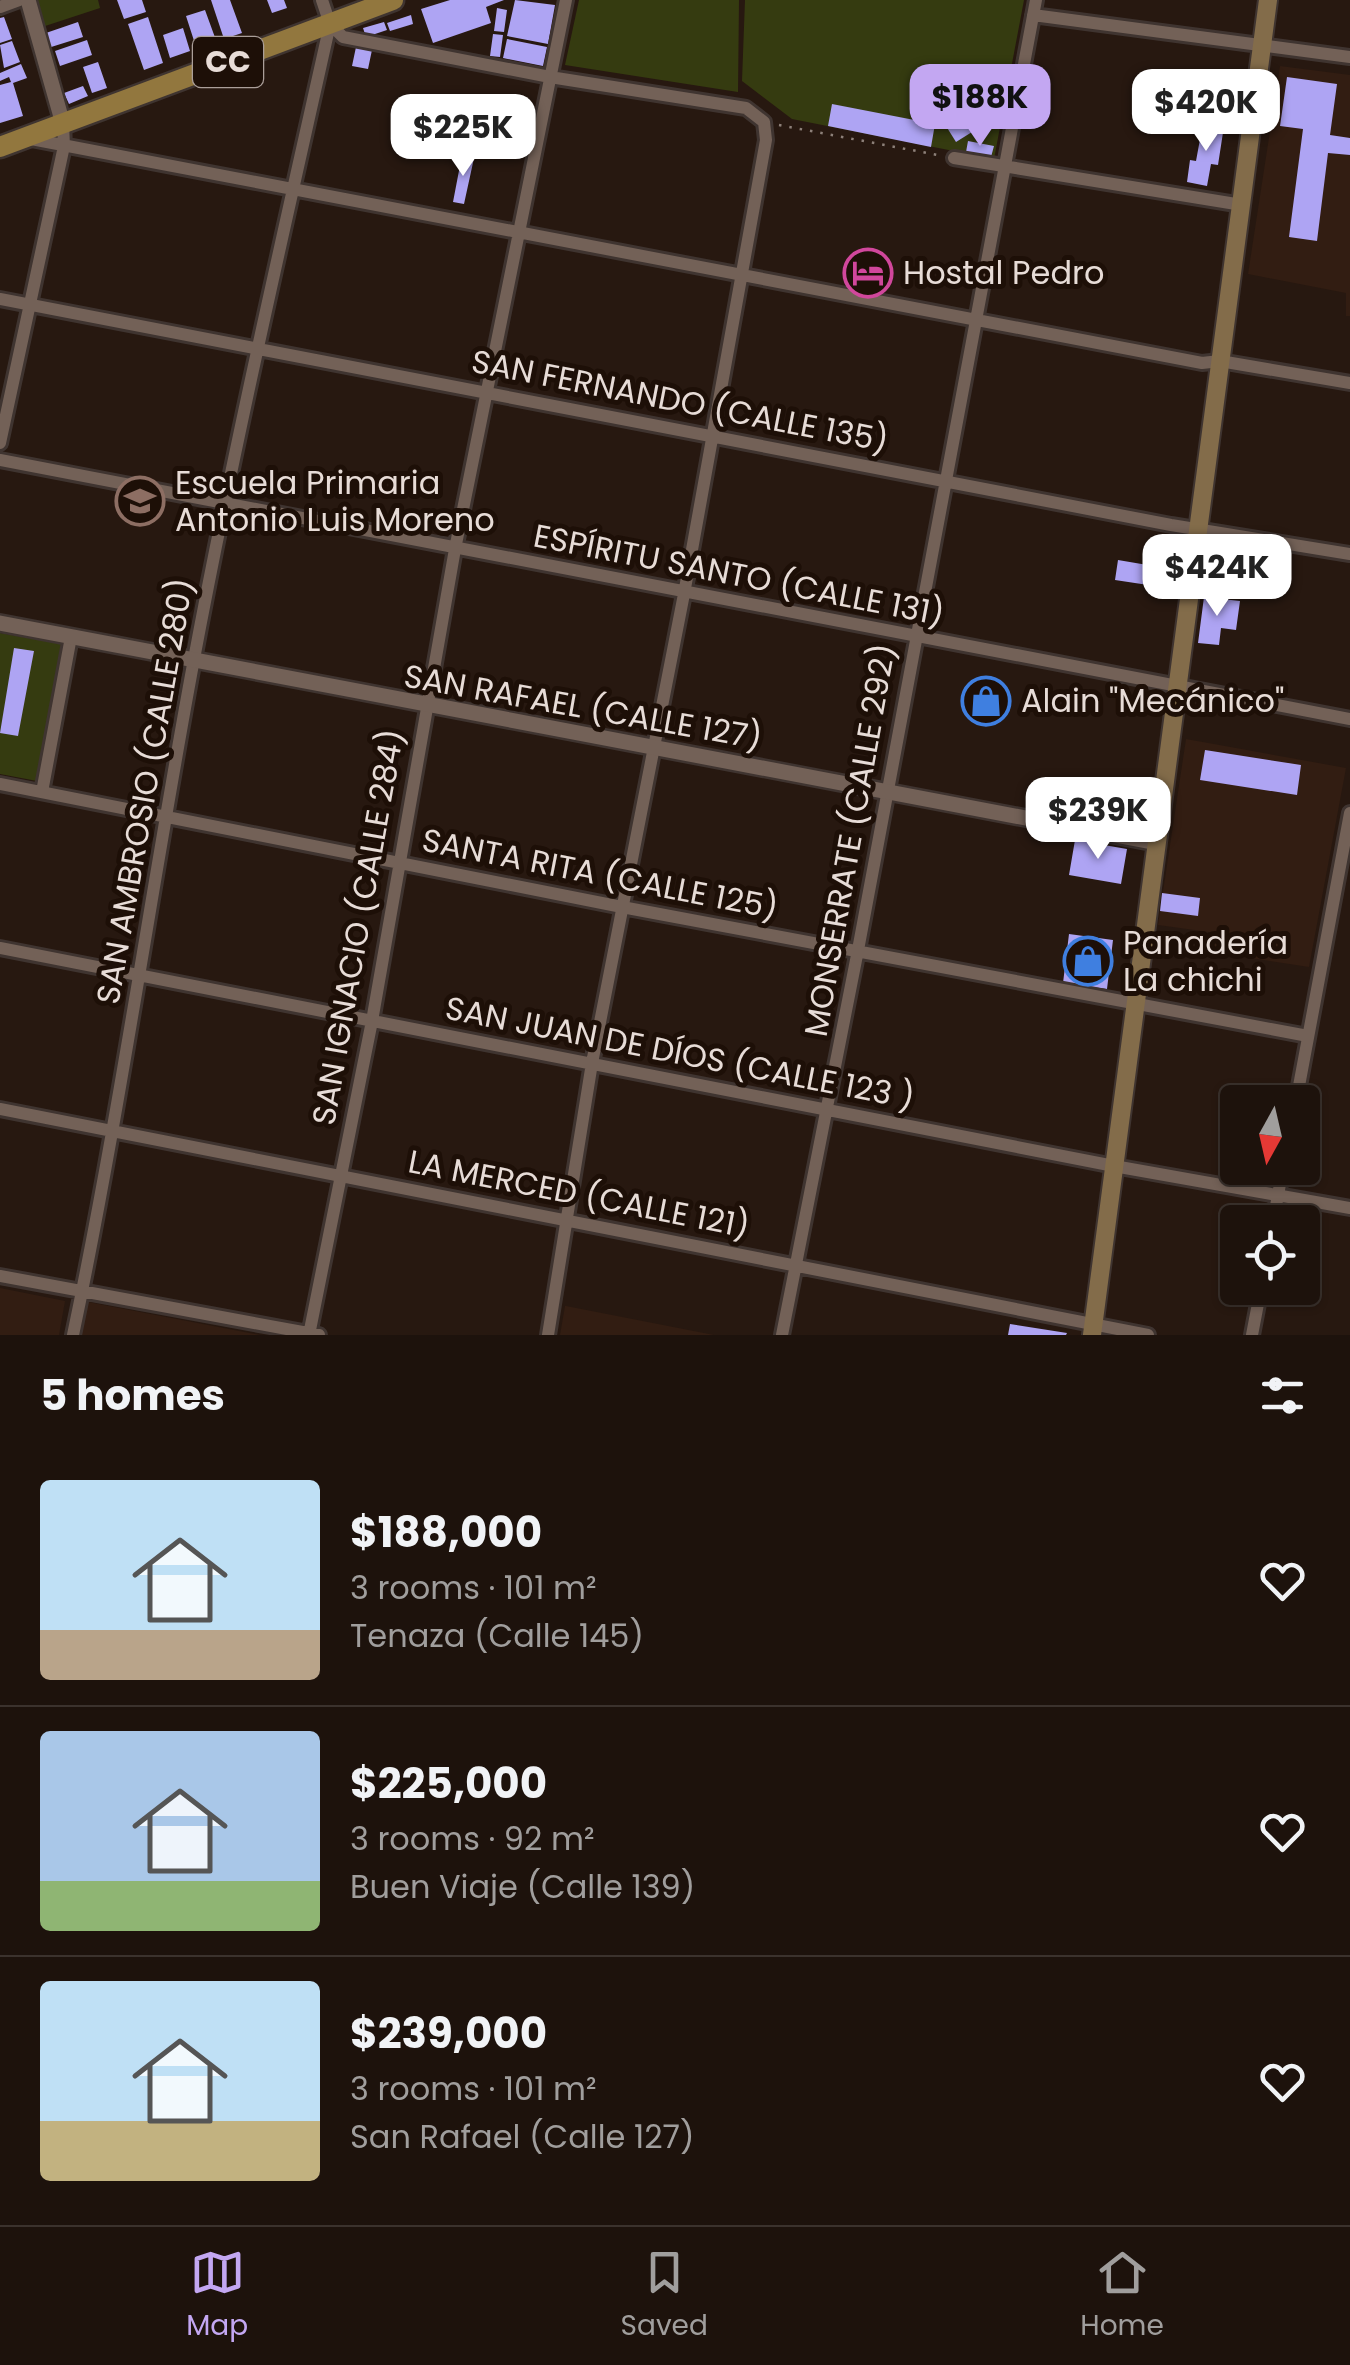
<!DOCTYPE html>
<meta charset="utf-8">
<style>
body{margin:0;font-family:Poppins,sans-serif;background:#251b15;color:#f1f3f6;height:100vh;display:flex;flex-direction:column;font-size:38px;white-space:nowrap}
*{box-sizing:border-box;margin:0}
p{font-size:32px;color:#a09e9d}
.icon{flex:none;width:55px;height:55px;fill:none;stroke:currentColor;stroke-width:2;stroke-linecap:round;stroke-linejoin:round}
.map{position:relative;height:1335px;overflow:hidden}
.details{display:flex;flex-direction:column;background:#1d120c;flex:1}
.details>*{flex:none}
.needle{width:65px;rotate:188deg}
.tools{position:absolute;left:1220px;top:1085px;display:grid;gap:20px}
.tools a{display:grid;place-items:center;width:100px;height:100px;border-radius:10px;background:#1d120c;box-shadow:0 2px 8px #0004,0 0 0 2px #3b322d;font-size:50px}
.price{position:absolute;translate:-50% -85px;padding:0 22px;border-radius:20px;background:#fff;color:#222;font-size:32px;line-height:65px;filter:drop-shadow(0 2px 5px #0008)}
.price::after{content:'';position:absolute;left:50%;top:60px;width:30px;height:22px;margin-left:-15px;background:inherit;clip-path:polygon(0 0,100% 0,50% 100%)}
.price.selected{background:#c3a7f2;color:#111}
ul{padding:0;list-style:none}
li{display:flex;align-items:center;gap:30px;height:250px;padding:0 40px}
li+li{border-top:2px solid #3b322d}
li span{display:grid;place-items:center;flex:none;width:280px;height:200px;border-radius:10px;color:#555}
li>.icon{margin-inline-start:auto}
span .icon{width:120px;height:120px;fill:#fffc;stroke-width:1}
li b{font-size:42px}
h2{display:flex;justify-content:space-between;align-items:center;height:120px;padding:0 40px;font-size:42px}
.menu{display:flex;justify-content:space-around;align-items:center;height:140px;border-top:2px solid #3b322d;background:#1d120c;font-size:28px;color:#a09e9d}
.menu a{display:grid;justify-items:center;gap:5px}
.menu .selected{color:#c3a7f2}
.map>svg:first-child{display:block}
.built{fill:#321d12}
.green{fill:#353b10}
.building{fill:#aea4f3}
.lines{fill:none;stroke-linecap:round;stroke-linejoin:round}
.minor-casing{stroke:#3f3430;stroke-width:18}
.tertiary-casing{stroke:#3f3430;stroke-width:20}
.secondary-casing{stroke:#3f3430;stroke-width:22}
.primary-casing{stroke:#3f3430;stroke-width:25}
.path{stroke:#8d8079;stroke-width:2.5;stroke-dasharray:2.5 8;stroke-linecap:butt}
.minor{stroke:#736157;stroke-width:12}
.tertiary{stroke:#736157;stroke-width:15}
.secondary{stroke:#836c4a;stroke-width:18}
.primary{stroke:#92773e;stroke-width:20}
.labels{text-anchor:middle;stroke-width:10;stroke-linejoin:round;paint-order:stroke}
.shield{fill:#1d0f07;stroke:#aa9e99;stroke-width:2.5}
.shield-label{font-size:30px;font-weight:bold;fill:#e7dcd7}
.poi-label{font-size:32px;fill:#e7dcd7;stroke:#1d0f07;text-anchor:start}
.street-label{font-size:32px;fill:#e7dcd7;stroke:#1d0f07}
</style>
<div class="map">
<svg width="1350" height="1335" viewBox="0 0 1350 1335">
<rect width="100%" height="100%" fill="#271810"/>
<path class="built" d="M1280,66L1350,75V316H1346V293L1248,274Z
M1186,739L1346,768L1309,967L1206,951L1209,932L1158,925Z
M0,1288L65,1301L59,1335H0Z
M88,1302L260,1335H81Z
M565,1306H566L714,1335H560Z"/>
<path class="green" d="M28,0H98L100,8L36,29Z
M579,0H739L738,92L565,65Z
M745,0H1024L994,159L792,119L742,81Z
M0,633L62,644L37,781L0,774Z"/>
<path class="building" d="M117,0H142L146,12L124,19Z
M211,0H230L242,33L224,39Z
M267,0H284L287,8L272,13Z
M450,0H504L486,7L491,23L433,43L421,9Z
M515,0L555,5L548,44L507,36Z
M497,8L507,10L504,32L494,31Z
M205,10L217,43L197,50L186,16Z
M411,15L413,24L390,31L387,23Z
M4,17L12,39L0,43V18Z
M148,17L163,63L144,70L128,24Z
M78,22L83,37L48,48L43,34Z
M384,22L387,30L366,37L363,28Z
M183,28L190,51L170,58L163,35Z
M493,34L503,35L500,57L490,56Z
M507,39L547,47L543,66L503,58Z
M87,40L92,55L60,66L55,51Z
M12,41L20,62L4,68L0,45Z
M356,47L372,50L368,69L352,66Z
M98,62L107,88L92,93L83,67Z
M21,64L27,78L13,83L23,116L0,123V85L11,82L9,77L0,81V73Z
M1287,77L1337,84L1330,135L1350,138V155L1328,153L1317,241L1289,237L1303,129L1280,126Z
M83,86L88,96L69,104L64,93Z
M832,104L935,124L931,147L828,126Z
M978,106L988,122L956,142L946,126Z
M1203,123L1224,126L1218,165L1211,164L1207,186L1187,182L1190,160L1196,161Z
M968,141L994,146L991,157L966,152Z
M462,155L474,158L464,204L453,202Z
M863,259L877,262L873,286L859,284Z
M1118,560L1171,569L1168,588L1115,580Z
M1204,597L1240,601L1236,630L1221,628L1219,645L1198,643Z
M14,648L34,651L18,736L0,733Z
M1205,750L1301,765L1297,795L1200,780Z
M1075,840L1127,849L1121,884L1069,875Z
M1162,893L1200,898L1198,916L1160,911Z
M1069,934L1113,940L1107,989L1063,983Z
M1010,1324L1067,1333L1066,1335H1008Z"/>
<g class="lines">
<g class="minor-casing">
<path id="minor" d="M322,0L330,24L343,37L550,77L746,108L764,122L766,140L684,594L592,1063L548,1335
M0,7L19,0
M1033,15L1350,57
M26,138L1202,363L1220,361L1350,383
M954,158L1242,205
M0,299L1171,525L1350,554
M0,443L64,146L63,124
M0,460L1350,719
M0,784L622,907L1308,1036
M42,792L71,637
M0,948L1114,1166L1350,1208
M1296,1102L1350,813
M0,1109L1148,1335
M1273,1222L1283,1168
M0,1276L319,1335
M73,1335C120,1111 152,884 194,659C234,446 283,235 330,24
M309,1335L372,1021L455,549L566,0
M782,1335L858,950L1036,0
M1252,1335L1261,1288"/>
</g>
<g class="tertiary-casing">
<path id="tertiary" d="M28,0L63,124
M0,623L1157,843"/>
</g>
<g class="secondary-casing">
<path id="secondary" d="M1092,1335L1268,0"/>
</g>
<g class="primary-casing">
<path id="primary" d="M0,147L393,0"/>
</g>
<path class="path" d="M779,125L943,156"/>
<use href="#minor" class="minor"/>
<use href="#tertiary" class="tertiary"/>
<use href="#secondary" class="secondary"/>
<use href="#primary" class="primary"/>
</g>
<defs>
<g id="hotel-ring" transform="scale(2.5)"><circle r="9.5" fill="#1d0f07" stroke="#d1479c" stroke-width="1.5"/><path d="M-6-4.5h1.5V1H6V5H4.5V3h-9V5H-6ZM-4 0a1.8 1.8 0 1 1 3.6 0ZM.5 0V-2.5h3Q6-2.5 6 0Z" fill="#d1479c"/></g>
<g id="school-ring" transform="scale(2.5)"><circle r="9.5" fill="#1d0f07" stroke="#8d6e63" stroke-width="1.5"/><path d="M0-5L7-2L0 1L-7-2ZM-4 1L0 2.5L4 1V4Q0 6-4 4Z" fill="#8d6e63"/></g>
<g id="shop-ring" transform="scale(2.5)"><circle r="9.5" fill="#1d0f07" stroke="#3f7fe0" stroke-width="1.5"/><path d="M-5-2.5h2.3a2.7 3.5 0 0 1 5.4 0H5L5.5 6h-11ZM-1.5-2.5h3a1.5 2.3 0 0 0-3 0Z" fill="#3f7fe0"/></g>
</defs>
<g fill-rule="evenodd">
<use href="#hotel-ring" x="868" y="273"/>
<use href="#school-ring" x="140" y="501"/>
<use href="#shop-ring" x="986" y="701"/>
<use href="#shop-ring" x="1088" y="961"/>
</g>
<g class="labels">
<rect class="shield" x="193" y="37" width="70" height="50" rx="8"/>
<g class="shield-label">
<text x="228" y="72">CC</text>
</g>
<g class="poi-label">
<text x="903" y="284">Hostal Pedro</text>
<text x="175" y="494">Escuela Primaria<tspan x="175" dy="37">Antonio Luis Moreno</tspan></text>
<text x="1021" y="712">Alain "Mecánico"</text>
<text x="1123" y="954">Panadería<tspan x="1123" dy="37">La chichi</tspan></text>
</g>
<g class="street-label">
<text transform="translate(680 401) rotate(11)" y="11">SAN FERNANDO (CALLE 135)</text>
<text transform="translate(739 575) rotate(11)" y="11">ESPÍRITU SANTO (CALLE 131)</text>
<text transform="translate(583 707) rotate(10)" y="11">SAN RAFAEL (CALLE 127)</text>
<text transform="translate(145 791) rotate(-80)" y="11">SAN AMBROSIO (CALLE 280)</text>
<text transform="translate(850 840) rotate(-80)" y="11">MONSERRATE (CALLE 292)</text>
<text transform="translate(600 874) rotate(11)" y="11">SANTA RITA (CALLE 125)</text>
<text transform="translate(358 927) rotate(-80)" y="11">SAN IGNACIO (CALLE 284)</text>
<text transform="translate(680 1053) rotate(11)" y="11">SAN JUAN DE DÍOS (CALLE 123 )</text>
<text transform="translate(579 1194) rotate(11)" y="11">LA MERCED (CALLE 121)</text>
</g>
</g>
</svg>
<div class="tools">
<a><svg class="needle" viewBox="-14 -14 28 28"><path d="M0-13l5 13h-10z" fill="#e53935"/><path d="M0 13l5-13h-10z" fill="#a09e9d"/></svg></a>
<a><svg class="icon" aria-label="locate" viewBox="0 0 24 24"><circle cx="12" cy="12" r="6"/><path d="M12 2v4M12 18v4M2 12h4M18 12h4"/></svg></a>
</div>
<b class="price selected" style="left:980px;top:149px">$188K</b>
<b class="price" style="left:1206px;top:154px">$420K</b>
<b class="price" style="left:463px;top:179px">$225K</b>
<b class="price" style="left:1217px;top:619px">$424K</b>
<b class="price" style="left:1098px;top:862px">$239K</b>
</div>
<section class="details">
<h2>5 homes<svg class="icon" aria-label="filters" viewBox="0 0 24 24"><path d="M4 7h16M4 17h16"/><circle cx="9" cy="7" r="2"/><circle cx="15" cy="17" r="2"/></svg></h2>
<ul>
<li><span style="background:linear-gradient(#bfe0f5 75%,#b9a48a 0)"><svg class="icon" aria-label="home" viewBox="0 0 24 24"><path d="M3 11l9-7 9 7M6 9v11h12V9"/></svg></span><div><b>$188,000</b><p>3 rooms · 101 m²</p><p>Tenaza (Calle 145)</p></div><svg class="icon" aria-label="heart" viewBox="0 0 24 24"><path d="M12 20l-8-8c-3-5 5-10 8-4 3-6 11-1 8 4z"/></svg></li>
<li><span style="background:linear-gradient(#a9c7e8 75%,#8fb573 0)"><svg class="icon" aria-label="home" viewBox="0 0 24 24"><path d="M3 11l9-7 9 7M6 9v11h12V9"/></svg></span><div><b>$225,000</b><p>3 rooms · 92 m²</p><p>Buen Viaje (Calle 139)</p></div><svg class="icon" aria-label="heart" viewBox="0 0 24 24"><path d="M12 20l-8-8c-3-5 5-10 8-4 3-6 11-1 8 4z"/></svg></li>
<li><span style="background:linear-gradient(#bfe0f5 70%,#c2b280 0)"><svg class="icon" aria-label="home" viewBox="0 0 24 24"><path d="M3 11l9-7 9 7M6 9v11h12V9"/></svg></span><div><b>$239,000</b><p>3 rooms · 101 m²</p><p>San Rafael (Calle 127)</p></div><svg class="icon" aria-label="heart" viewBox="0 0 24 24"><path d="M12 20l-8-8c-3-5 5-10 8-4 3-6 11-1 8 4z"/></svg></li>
</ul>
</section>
<nav class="menu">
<a class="selected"><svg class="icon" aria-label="map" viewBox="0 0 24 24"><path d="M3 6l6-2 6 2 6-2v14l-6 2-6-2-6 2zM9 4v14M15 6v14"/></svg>Map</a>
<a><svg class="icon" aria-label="saved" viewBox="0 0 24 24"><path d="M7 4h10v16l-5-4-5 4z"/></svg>Saved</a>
<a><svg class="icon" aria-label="home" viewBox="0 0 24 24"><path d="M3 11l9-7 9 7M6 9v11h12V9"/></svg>Home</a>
</nav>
